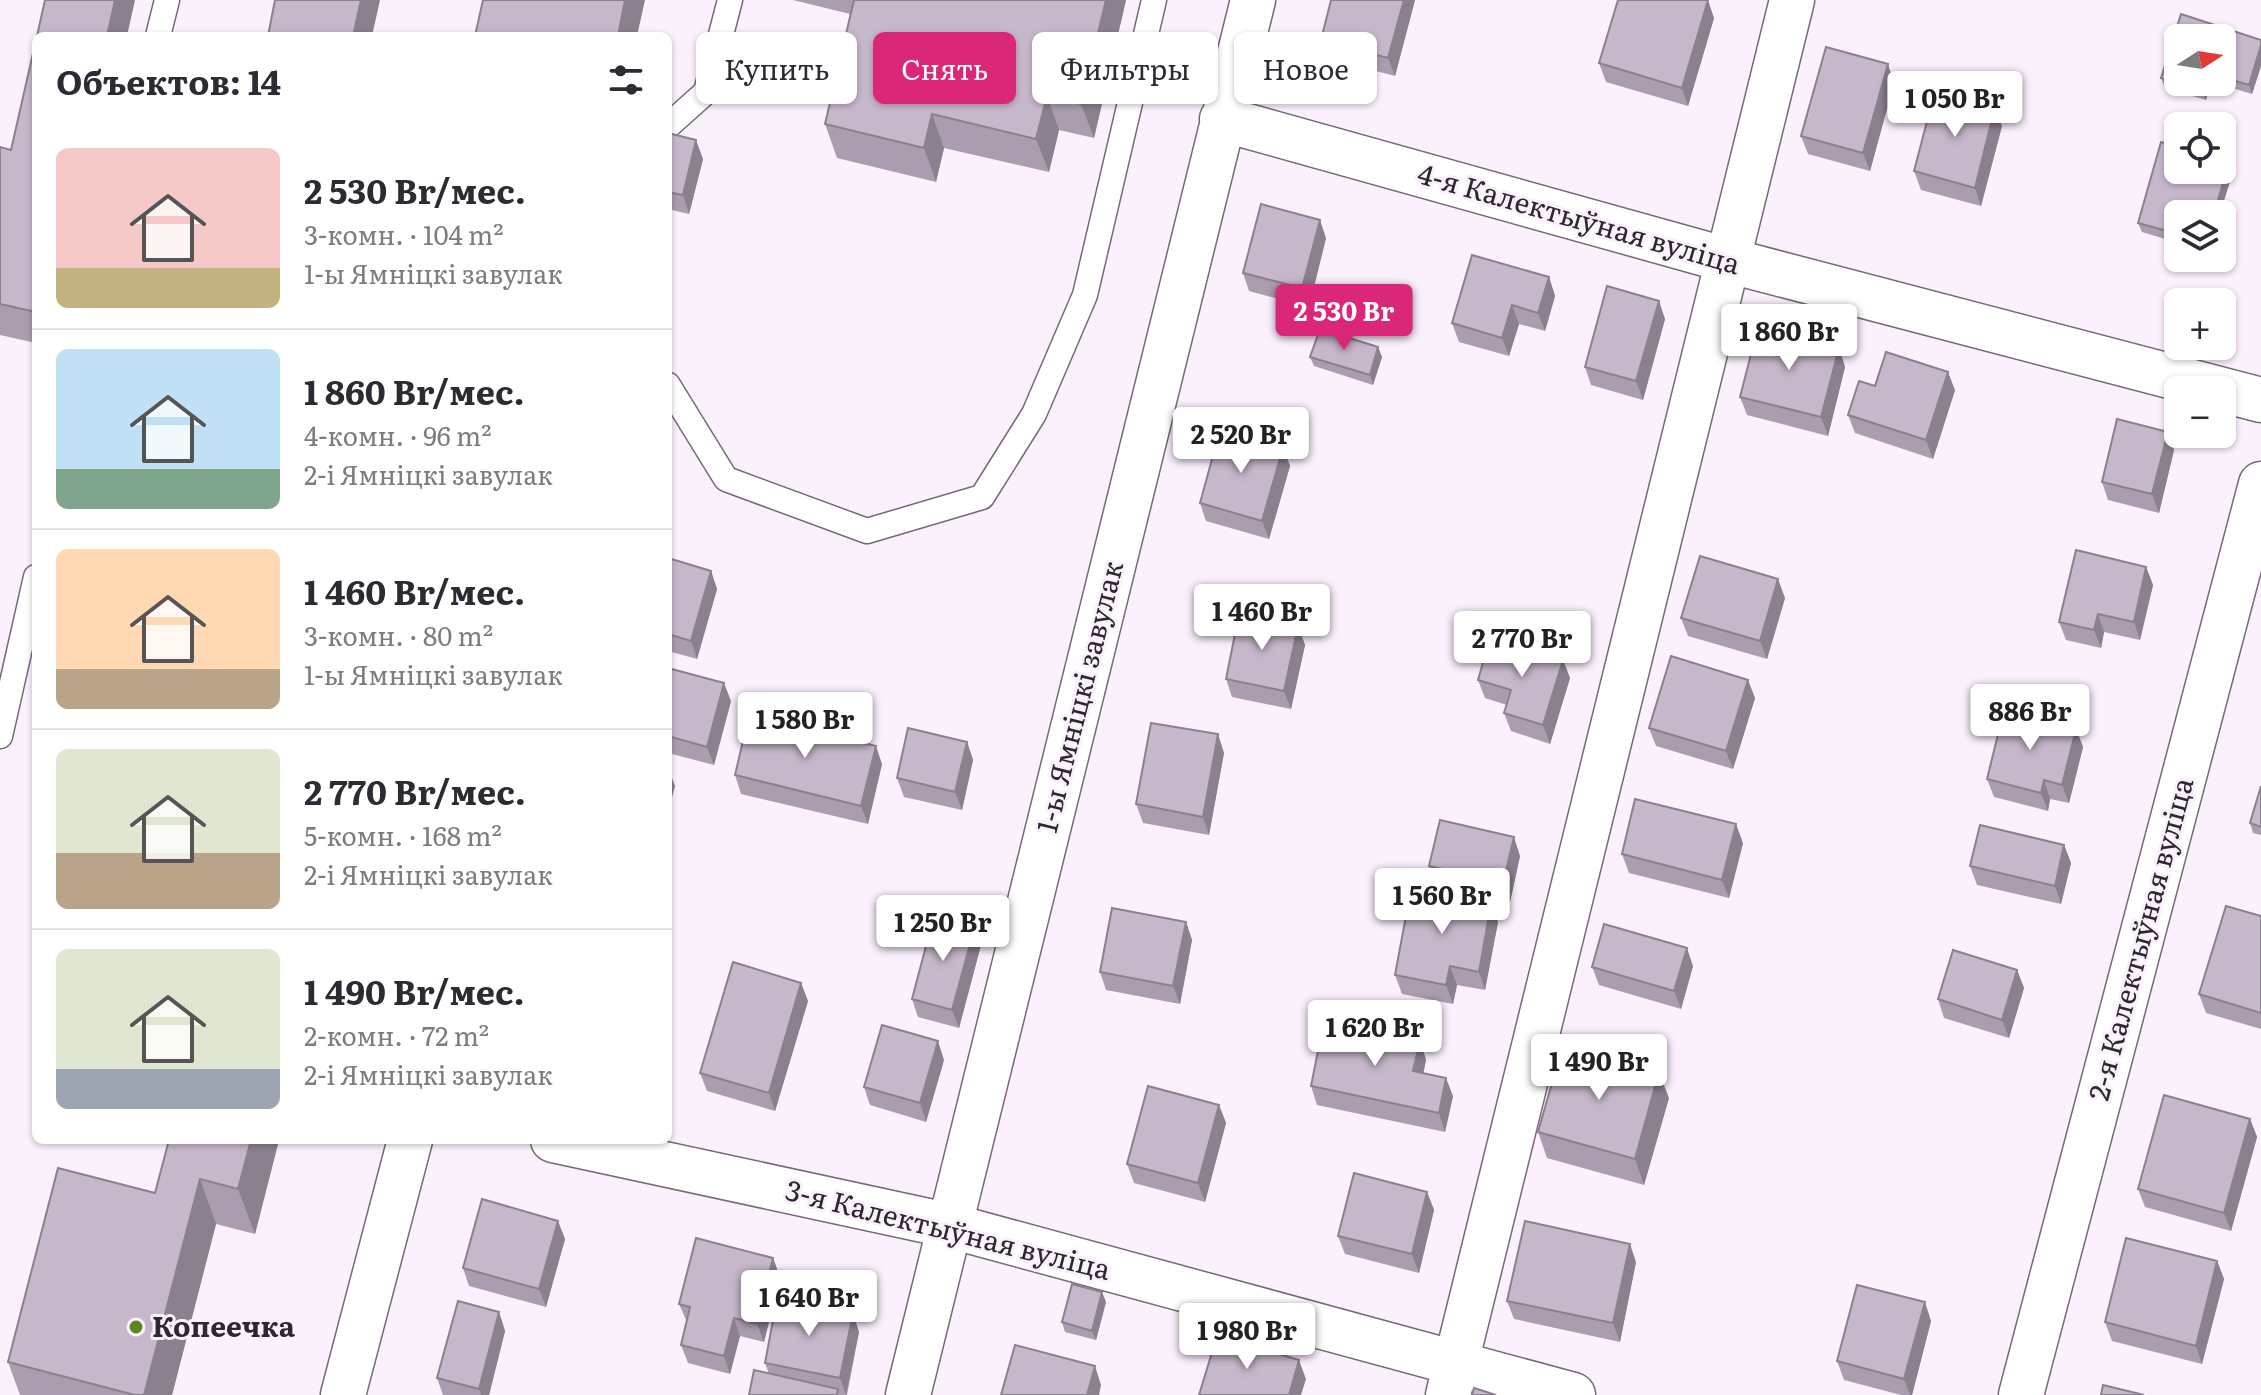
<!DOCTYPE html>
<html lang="ru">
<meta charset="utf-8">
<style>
body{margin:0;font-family:Literata,serif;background:#f2f2f3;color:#2b2b33;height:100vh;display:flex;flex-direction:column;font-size:30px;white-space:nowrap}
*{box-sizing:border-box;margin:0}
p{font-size:26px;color:#7c7c81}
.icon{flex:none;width:44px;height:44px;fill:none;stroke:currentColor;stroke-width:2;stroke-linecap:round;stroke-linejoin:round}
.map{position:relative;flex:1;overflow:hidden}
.sheet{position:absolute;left:32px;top:32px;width:640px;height:1112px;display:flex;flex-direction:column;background:#fff;border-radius:12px;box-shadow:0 2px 6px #0004}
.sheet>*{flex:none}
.guide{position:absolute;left:696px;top:32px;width:760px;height:72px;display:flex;gap:16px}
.needle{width:52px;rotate:78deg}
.tools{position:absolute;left:2164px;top:24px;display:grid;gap:16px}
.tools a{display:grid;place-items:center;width:72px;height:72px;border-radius:12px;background:#fff;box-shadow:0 2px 6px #0004;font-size:40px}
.price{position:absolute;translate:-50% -68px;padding:0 18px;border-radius:8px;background:#fff;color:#222;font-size:26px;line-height:52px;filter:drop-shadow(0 2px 4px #0008)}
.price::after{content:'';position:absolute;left:50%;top:48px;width:24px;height:18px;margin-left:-12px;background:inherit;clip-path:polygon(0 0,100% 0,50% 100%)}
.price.on{background:#db2777;color:#fff}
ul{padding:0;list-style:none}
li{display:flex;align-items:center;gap:24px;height:200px;padding:0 24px}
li+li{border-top:2px solid #e1e1e2}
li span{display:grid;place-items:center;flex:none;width:224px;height:160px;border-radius:12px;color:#555}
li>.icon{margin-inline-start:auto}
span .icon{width:96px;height:96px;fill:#fffc;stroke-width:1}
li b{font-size:34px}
h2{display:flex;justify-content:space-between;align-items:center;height:96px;padding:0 24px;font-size:34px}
.chip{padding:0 28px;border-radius:12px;background:#fff;box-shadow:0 2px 6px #0004;font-size:28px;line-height:72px}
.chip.on{background:#db2777;color:#fff}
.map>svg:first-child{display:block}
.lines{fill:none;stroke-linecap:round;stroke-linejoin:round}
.service-casing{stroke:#77687a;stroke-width:27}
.minor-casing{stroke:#77687a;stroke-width:47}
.service{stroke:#fff;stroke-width:24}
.minor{stroke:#fff;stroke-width:44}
.wall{fill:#ab9daf}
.shaded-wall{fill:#8b808e}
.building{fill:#c7b7cb;stroke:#8b808e;stroke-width:2}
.poi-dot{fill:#59891c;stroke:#fbf1fd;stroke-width:3}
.labels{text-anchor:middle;stroke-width:6;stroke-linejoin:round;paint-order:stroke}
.street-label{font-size:28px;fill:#2d272e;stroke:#fbf1fd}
.poi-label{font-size:28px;font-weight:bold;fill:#2d272e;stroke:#fbf1fd;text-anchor:start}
</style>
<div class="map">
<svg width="2261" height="1395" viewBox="0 0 2261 1395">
<rect width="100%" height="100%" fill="#fbf1fd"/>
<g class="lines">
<g class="service-casing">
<path id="service" d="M158,36L167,0
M668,126L706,92L730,0
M668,385L726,479L867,531L982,497L1034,414L1085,295L1154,0
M0,736L36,577"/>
</g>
<g class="minor-casing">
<path id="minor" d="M1222,119L1727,260L2261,400
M553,1140L951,1226L1573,1395
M343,1395L410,1140
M908,1395L1253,0
M1448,1395L1792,0
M2021,1395L2261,484"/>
</g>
<use href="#service" class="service"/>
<use href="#minor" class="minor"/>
</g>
<path class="wall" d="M793,0H1126L1094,138L1059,130L1049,172L944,148L936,182L837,158L825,124L850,14Z
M1415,0L1395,76L1327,58L1321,40Z
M2181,14L2261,40V66L2252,94L2212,82H2222V38H2178V82H2211L2206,100L2165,88L2161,78Z
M1714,18L1688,106L1606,82L1599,63Z
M36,40V343L0,335V147L11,150Z
M1894,83L1870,171L1808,154L1801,136Z
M2002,126L1981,206L1921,190L1914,171Z
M668,133L703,159L689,214L668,209Z
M2233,172L2178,214V232L2175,242L2142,232L2138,223Z
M1326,238L1309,307L1249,291L1243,273Z
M1549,277L1555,296L1545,331L1519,324L1509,356L1459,342L1452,323Z
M1665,319L1643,400L1591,385L1585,367Z
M1378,347L1382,357L1373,385L1314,366L1310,357Z
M1839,348L1845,367L1828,436L1747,415L1740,397Z
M1875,386L1955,390L1933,459L1855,433L1848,415Z
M2168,432L2174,450L2159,513L2108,500L2102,482Z
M1283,448L1290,466L1269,539L1206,521L1200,503Z
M668,558L711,571L717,589L697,659L668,651Z
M2146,567L2153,585L2140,640L2104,632L2101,648L2066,640L2059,622Z
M1785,598L1767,659L1688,636L1681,618Z
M1298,626L1305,645L1291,709L1232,697L1226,679Z
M1563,660L1570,678L1550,744L1511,731L1504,713L1507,705L1485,698L1478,680Z
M668,668L731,701L714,765L668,753Z
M1755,698L1733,769L1656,746L1649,728Z
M2076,729L2083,747L2069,803L2050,799L2048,811L1994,797L1987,779Z
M967,742L973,760L962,810L904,797L897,778Z
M1224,753L1209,835L1143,823L1136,804Z
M882,764L868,824L741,794L735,775Z
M2261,786V835L2253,833L2250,823Z
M1743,843L1729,898L1629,873L1622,854Z
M2064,845L2071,863L2061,904L1977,885L1970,866Z
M1520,856L1510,902L1436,884L1429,866Z
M2261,916V1029L2206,1013L2199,994Z
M1186,922L1192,940L1180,1004L1106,990L1100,972Z
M1498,922L1485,990L1457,985L1453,1004L1402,994L1395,975Z
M981,945L959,1028L918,1017L912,999Z
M1693,966L1681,1009L1599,985L1592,967Z
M2017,970L2024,988L2009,1038L1944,1018L1938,999Z
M801,983L808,1001L775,1111L707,1091L700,1073Z
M1420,1041L1426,1060L1423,1073L1453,1096L1445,1132L1317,1105L1311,1086Z
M944,1060L926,1122L870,1105L864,1087Z
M1669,1098L1644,1185L1547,1158L1538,1132Z
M1219,1105L1226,1123L1205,1202L1134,1183L1127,1164Z
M2250,1119L2257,1137L2231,1231L2145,1207L2138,1189Z
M169,1140H279L255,1234L216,1224L172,1395H20L8,1362L155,1193Z
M1427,1192L1434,1210L1419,1273L1345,1254L1338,1236Z
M565,1239L546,1307L469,1286L463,1268Z
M773,1258L780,1277L764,1342L740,1336L730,1374L688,1363L681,1345L687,1322L679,1304Z
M2217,1261L2224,1279L2202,1364L2112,1341L2105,1322Z
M1636,1262L1620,1342L1514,1319L1507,1301Z
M1106,1302L1096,1340L1065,1332L1062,1322Z
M499,1312L505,1331L489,1395H443L437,1378Z
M1931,1321L1912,1395H1901L1844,1380L1837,1361Z
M859,1332L847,1395H749L769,1374L765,1363Z"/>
<path class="shaded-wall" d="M115,0H135L127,36H107Z
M361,0H380L372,36H353Z
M625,0H645L637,36H618Z
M1106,0H1126L1094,138L1081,104Z
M1404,0H1415L1395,76L1388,58Z
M1708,0L1714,18L1688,106L1682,88Z
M2261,45V66L2252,94L2249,85Z
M1888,64L1894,83L1870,171L1863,153Z
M2205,82H2211L2206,100L2202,91Z
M1047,96L1059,130L1049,172L1036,139Z
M1995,107L2002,126L1981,206L1975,188Z
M932,114L944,148L936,182L924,148Z
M696,140L703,159L689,214L683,195Z
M2229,162L2233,172L2220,214H2214Z
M2177,214L2178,232L2175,242L2171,232Z
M1320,220L1326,238L1309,307L1302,288Z
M1549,277L1555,296L1545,331L1538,313Z
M1659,301L1665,319L1643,400L1636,381Z
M1512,305L1519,324L1509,356L1502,338Z
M1378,347L1382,357L1373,385L1370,375Z
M1839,348L1845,367L1828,436L1821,417Z
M1948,372L1955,390L1933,459L1926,440Z
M2168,432L2174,450L2159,513L2152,494Z
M1283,448L1290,466L1269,539L1262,521Z
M2146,567L2153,585L2140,640L2134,622Z
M711,571L717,589L697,659L691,641Z
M1778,579L1785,598L1767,659L1760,641Z
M2098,614L2104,632L2101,648L2094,630Z
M1298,626L1305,645L1291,709L1284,691Z
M1563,660L1570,678L1550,744L1543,725Z
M1748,680L1755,698L1733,769L1726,751Z
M724,683L731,701L714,765L707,747Z
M2076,729L2083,747L2069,803L2062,785Z
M1218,734L1224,753L1209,835L1203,817Z
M967,742L973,760L962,810L955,792Z
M876,746L882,764L868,824L861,806Z
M668,768L675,786L668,812Z
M2044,780L2050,799L2048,811L2041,793Z
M1736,824L1743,843L1729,898L1722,880Z
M1514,837L1520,856L1510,902L1503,883Z
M2064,845L2071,863L2061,904L2055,886Z
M1491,904L1498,922L1485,990L1479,972Z
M1186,922L1192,940L1180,1004L1173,986Z
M975,926L981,945L959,1028L952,1010Z
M1687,948L1693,966L1681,1009L1674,991Z
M1450,966L1457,985L1453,1004L1446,985Z
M2017,970L2024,988L2009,1038L2002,1020Z
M801,983L808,1001L775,1111L769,1093Z
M938,1041L944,1060L926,1122L920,1103Z
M1420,1041L1426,1060L1420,1090L1413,1071Z
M1659,1072L1669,1098L1644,1185L1635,1159Z
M1446,1078L1453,1096L1445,1132L1439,1113Z
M1219,1105L1226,1123L1205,1202L1198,1183Z
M2250,1119L2257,1137L2231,1231L2224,1213Z
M251,1140H279L255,1234L238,1189Z
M200,1179L216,1224L172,1395H144Z
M1427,1192L1434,1210L1419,1273L1412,1254Z
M558,1221L565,1239L546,1307L539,1289Z
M1630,1244L1636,1262L1620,1342L1613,1323Z
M773,1258L780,1277L764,1342L757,1324Z
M2217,1261L2224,1279L2202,1364L2196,1346Z
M1102,1292L1106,1302L1096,1340L1092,1331Z
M1925,1302L1931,1321L1912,1395H1910L1904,1379Z
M499,1312L505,1331L489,1395H481L479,1389Z
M853,1313L859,1332L846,1395L840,1378Z
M734,1318L740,1336L730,1374L724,1356Z
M1299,1360L1306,1379L1301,1395H1289Z
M1095,1366L1101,1385L1099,1395H1087Z"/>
<path class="building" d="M45,0H115L107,36H37Z
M275,0H361L353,36H268Z
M483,0H625L618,36H475Z
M854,0H1106L1081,104L1047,96L1036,139L932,114L924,148L825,124Z
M1331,0H1404L1388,58L1321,40Z
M1618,0H1708L1682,88L1599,63Z
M2181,14L2261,40V45L2249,85L2222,77V38H2178V82H2205L2202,91L2161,78Z
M36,40V312L0,304V147L11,150Z
M1826,47L1888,64L1863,153L1801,136Z
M1935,91L1995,107L1975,188L1914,171Z
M668,133L696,140L683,195L668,192Z
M2161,142L2178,147V170H2222V160L2229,162L2214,214H2177L2171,232L2138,223Z
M1261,204L1320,220L1302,288L1243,273Z
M1472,255L1549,277L1538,313L1512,305L1502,338L1452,323Z
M1607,286L1659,301L1636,381L1585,367Z
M1758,327L1839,348L1821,417L1740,397Z
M1320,329L1378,347L1370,375L1310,357Z
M1886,352L1948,372L1926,440L1848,415L1859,381L1875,386Z
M2117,419L2168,432L2152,494L2102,482Z
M1220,430L1283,448L1262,521L1200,503Z
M2076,550L2146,567L2134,622L2098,614L2094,630L2059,622Z
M1700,556L1778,579L1760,641L1681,618Z
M668,558L711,571L691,641L668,634Z
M1239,614L1298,626L1284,691L1226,679Z
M1490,638L1563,660L1543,725L1504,713L1511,690L1478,680Z
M1671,656L1748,680L1726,751L1649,728Z
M668,668L724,683L707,747L668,736Z
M2004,710L2076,729L2062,785L2044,780L2041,793L1987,779Z
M749,715L876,746L861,806L735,775Z
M1151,723L1218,734L1203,817L1136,804Z
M908,728L967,742L955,792L897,778Z
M2261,786V827L2250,823Z
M1635,799L1736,824L1722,880L1622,854Z
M1440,820L1514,837L1503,883L1429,866Z
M1980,825L2064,845L2055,886L1970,866Z
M1411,889L1491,904L1479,972L1450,966L1446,985L1395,975Z
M2226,906L2261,916V1013L2199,994Z
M1112,908L1186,922L1173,986L1100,972Z
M934,916L975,926L952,1010L912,999Z
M1604,924L1687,948L1674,991L1592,967Z
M1953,950L2017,970L2002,1020L1938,999Z
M733,962L801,983L769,1093L700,1073Z
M1324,1021L1420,1041L1413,1071L1446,1078L1439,1113L1311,1086Z
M882,1025L938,1041L920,1103L864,1087Z
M1563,1044L1659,1072L1635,1159L1538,1132Z
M1148,1086L1219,1105L1198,1183L1127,1164Z
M2164,1095L2250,1119L2224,1213L2138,1189Z
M169,1140H251L238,1189L200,1179L144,1395H135L8,1362L58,1168L155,1193Z
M1354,1173L1427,1192L1412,1254L1338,1236Z
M482,1199L558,1221L539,1289L463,1268Z
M1525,1221L1630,1244L1613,1323L1507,1301Z
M696,1238L773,1258L757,1324L734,1318L724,1356L681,1345L690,1307L679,1304Z
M2126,1238L2217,1261L2196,1346L2105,1322Z
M1072,1284L1102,1292L1092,1331L1062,1322Z
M1857,1285L1925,1302L1904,1379L1837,1361Z
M777,1299L853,1313L840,1378L765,1363Z
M458,1301L499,1312L479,1389L437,1378Z
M1217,1336L1299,1360L1289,1395H1199Z
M1015,1345L1095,1366L1087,1395H1001Z
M754,1370L838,1389L837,1395H749Z
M2103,1385L2144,1395H2101Z
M1474,1388L1496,1395H1472Z"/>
<circle class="poi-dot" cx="136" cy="1327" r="8"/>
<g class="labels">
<g class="street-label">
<text transform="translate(1579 219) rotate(16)" y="10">4-я Калектыўная вуліца</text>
<text transform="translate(1080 697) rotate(-76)" y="10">1-ы Ямніцкі завулак</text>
<text transform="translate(2141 939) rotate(-75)" y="10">2-я Калектыўная вуліца</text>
<text transform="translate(948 1230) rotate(14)" y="10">3-я Калектыўная вуліца</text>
</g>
<g class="poi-label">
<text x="152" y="1337">Копеечка</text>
</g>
</g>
</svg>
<div class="tools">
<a><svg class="needle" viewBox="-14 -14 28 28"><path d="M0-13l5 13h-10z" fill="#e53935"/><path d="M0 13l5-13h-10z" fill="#7c7c81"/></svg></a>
<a><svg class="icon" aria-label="locate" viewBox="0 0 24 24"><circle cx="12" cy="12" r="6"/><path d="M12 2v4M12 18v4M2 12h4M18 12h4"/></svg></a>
<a><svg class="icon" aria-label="layers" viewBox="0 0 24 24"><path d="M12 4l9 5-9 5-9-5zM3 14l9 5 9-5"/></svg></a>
<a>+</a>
<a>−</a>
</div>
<b class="price" style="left:1955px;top:139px">1 050 Br</b>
<b class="price on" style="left:1344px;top:352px">2 530 Br</b>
<b class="price" style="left:1789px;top:372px">1 860 Br</b>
<b class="price" style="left:1241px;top:475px">2 520 Br</b>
<b class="price" style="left:1262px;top:652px">1 460 Br</b>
<b class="price" style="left:1522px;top:679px">2 770 Br</b>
<b class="price" style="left:2030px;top:752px">886 Br</b>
<b class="price" style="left:805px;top:760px">1 580 Br</b>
<b class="price" style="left:1442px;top:936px">1 560 Br</b>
<b class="price" style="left:943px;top:963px">1 250 Br</b>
<b class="price" style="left:1375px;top:1068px">1 620 Br</b>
<b class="price" style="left:1599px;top:1102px">1 490 Br</b>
<b class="price" style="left:809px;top:1338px">1 640 Br</b>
<b class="price" style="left:1247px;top:1371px">1 980 Br</b>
<div class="guide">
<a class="chip">Купить</a>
<a class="chip on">Снять</a>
<a class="chip">Фильтры</a>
<a class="chip">Новое</a>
</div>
<section class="sheet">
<h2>Объектов: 14<svg class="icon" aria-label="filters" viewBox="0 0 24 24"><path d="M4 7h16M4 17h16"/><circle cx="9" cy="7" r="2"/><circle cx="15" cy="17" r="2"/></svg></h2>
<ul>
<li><span style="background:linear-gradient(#f6c9c9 75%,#c2b280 0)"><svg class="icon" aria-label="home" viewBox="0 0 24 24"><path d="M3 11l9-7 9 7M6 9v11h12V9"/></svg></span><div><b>2 530 Br/мес.</b><p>3-комн. · 104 m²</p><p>1-ы Ямніцкі завулак</p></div></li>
<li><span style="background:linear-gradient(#bfe0f5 75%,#7fa58c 0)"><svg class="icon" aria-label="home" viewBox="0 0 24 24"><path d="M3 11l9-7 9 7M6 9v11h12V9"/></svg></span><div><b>1 860 Br/мес.</b><p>4-комн. · 96 m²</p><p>2-і Ямніцкі завулак</p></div></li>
<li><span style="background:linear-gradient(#ffd9b3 75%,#b9a48a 0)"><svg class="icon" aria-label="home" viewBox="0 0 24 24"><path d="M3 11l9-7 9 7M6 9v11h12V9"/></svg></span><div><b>1 460 Br/мес.</b><p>3-комн. · 80 m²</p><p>1-ы Ямніцкі завулак</p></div></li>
<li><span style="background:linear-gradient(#dfe7d0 65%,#b9a48a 0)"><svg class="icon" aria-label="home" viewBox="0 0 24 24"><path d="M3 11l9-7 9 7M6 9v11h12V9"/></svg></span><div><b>2 770 Br/мес.</b><p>5-комн. · 168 m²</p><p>2-і Ямніцкі завулак</p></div></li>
<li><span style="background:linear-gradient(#dfe7d0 75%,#9aa5b1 0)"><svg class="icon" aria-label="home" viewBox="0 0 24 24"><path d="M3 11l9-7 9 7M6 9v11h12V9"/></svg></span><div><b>1 490 Br/мес.</b><p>2-комн. · 72 m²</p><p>2-і Ямніцкі завулак</p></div></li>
</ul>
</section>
</div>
